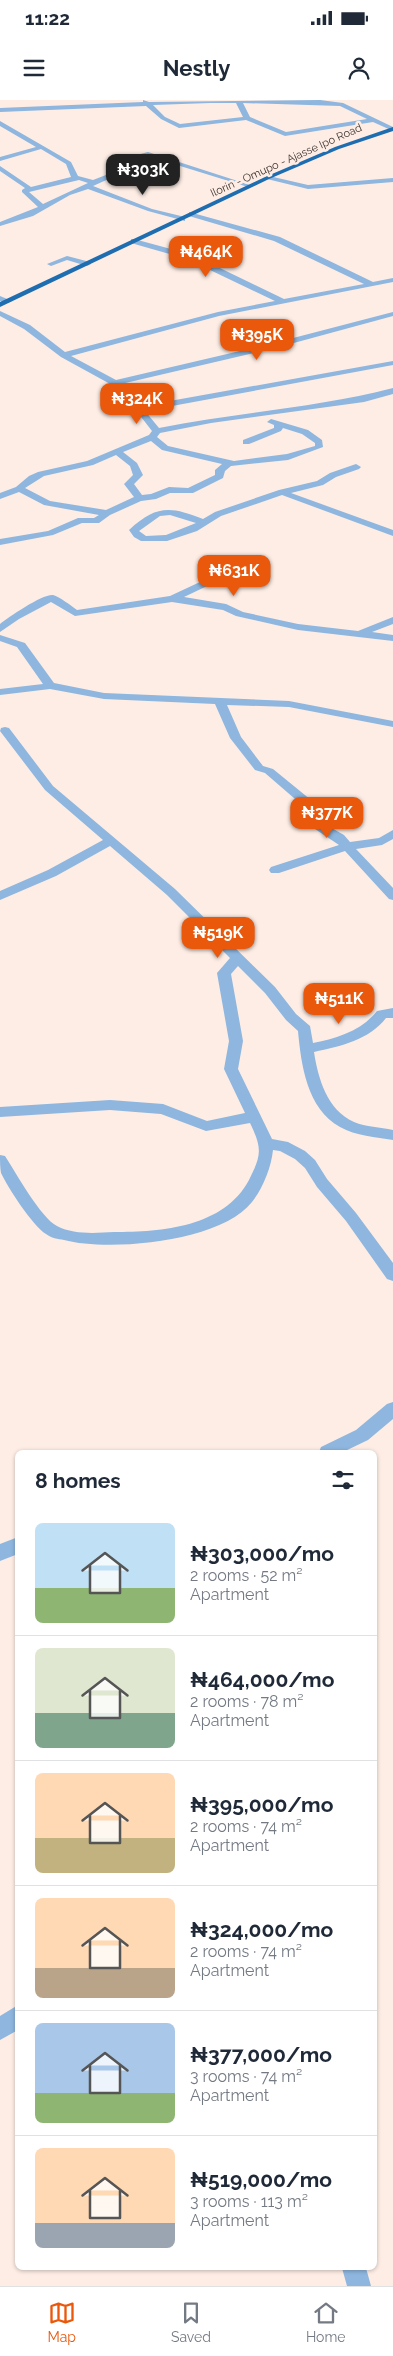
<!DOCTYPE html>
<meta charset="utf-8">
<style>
body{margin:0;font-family:Raleway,sans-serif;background:#f6f6f7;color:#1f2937;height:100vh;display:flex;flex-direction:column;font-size:19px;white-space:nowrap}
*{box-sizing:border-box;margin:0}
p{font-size:16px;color:#747a83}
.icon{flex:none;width:28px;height:28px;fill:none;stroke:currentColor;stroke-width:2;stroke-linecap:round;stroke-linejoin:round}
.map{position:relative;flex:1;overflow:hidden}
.sheet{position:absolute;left:15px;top:1350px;width:362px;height:820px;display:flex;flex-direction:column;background:#fff;border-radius:8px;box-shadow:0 1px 4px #0004}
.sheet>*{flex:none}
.price{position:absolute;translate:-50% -42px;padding:0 11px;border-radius:10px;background:#ea580c;color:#fff;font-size:16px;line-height:32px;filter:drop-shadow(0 1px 2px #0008)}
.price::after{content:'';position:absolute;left:50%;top:30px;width:15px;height:11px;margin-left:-8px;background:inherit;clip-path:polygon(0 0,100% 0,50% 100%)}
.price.on{background:#222;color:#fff}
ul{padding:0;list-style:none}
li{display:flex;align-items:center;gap:15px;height:125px;padding:0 20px}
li+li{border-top:1px solid #e0e1e3}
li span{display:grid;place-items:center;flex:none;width:140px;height:100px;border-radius:8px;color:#555}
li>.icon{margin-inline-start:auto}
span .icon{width:60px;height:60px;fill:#fffc;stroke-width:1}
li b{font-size:21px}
h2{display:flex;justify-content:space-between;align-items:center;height:60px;padding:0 20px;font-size:21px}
.status{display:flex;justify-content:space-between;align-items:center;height:35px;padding:0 25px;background:#fff;direction:ltr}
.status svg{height:14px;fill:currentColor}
header{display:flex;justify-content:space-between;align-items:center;height:65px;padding:0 20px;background:#fff;font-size:22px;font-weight:700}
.tab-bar{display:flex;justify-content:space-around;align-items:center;height:70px;border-top:1px solid #e0e1e3;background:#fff;font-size:14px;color:#747a83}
.tab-bar a{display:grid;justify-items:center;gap:2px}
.tab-bar .on{color:#ea580c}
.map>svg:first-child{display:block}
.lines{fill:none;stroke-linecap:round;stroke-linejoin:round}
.minor{fill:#8eb6de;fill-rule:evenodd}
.highway{fill:#1d6db0;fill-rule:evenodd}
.labels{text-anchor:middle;stroke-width:5;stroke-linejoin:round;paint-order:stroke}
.far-street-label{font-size:11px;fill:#3e342f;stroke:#fdede5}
</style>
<div class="status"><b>11:22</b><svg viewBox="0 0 49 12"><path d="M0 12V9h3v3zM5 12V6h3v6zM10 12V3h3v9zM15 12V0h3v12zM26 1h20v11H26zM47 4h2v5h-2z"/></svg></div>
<header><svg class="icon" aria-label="menu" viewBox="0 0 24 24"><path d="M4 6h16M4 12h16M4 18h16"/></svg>Nestly<svg class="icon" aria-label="person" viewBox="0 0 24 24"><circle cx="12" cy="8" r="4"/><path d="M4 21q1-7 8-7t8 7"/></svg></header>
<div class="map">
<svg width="393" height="2186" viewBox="0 0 393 2186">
<rect width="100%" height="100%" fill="#fdede5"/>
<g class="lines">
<path class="minor" d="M143,0L149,2L320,0L343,3L393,27V31L373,22L285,36L246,20L179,28L161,19L146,6L0,12V8L143,2ZM210,3H236L243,17L180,24L165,17L153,5ZM243,3L340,6L367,19L286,32L250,17Z
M0,21L71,62L78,76L93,80L124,68L114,63V61L148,52L253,86L248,87L148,56L123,62L133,68L93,86L152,109L185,117V121L148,111L88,89L70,95L33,116L0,126V122L38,107L22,92V90L25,88L0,71V66L31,87L71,77L66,64L41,49L0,61V57L36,47L0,26ZM79,80L88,83L43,104L29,92Z
M269,76L308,85L393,78V82L308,89L267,79Z
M189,112L280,137L373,182L393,178V182L219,216L71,256L116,280L274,243L393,212V216L279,247L121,284L142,306L393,261V265L145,311L159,328C237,312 317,308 393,288V294L364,302L211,323L160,333L157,337L168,346L234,361L287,354L315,346V343L302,334L283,328L281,331L249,344H243V340L274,328V325L267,322L271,319L308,330L322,340L323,347L288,360L231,366L225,371L223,378L193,393H170L156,399L141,401L110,415L99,423H82L53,435L0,445V439L48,431L78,418H94L99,415L44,405L19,392L0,399V393L16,387L29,376L38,372L87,361L149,335L152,331L128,300L112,285L61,257L24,229L0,216V211L30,225L65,252L218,212L275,201L187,159L131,143V139H134L193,155L284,199L364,184L274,141L189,116ZM151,341L162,350L222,364L215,370V375L188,388L169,387L151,394L142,395L134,384L143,375L137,363L123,352ZM116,355L130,366L133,375L124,384L134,397L106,410L50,401L25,388L44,376L93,365Z
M67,156L90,162L91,164L87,166L67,160L51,166L47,164Z
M0,196L12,201L8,203L0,201Z
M356,364L361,367L359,369L336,377L323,385L291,393L393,430V436L282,395L221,416L197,431L167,441H141L134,437L129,430C156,405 170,406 203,419L215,412L279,390L317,381L330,373ZM170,415L196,423L166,435L146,436L139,431L160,416Z
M245,461L250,464L249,466L184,497L226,504L243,512L298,524L358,531L393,517V524L372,532L393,535V541L298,530L236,516L223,510L172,502L75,516L51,502L19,519L0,532V524C9,517 42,494 53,495C60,497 70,505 77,510L170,496Z
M0,535L25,543L54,583L104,593L289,601L393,621V627L289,607L227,605L241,637L263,666L273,669L311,700L321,722L344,735L350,742L379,738L393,730V739L382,745L356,749L393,788V800L389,799L345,751L279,773H271L269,770L271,767L339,745L312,727L302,705L265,673L255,670L230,638L215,604L104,599L50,589L0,595V589L43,584L17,547L0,541Z
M5,627L9,628L53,686L175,789L275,887L296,914L310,926L313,943C338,938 361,931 377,911L393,908V918H386C369,940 341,946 314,952C318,978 327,1010 354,1022C366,1027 380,1027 393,1030V1040C376,1037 356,1036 340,1027C307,1009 301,964 298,931L286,920L265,893L238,866L231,874L243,941L238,969L272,1039L288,1042L305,1051L315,1060L327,1079L356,1113L393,1163V1181L387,1179L346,1121L317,1087L305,1068L295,1059L280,1051L273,1050C271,1068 263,1088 252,1102C221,1142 109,1152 64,1140C58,1139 51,1138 46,1134C33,1126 8,1088 1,1073C0,1068 0,1060 0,1055L5,1056C16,1073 41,1118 57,1126C74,1135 96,1133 114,1132C162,1132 224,1127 249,1080C262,1054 262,1048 250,1023L206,1031L161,1014L110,1010L0,1017V1007L110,1000L163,1004L207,1021L245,1013L224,969L229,941L217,873L230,858L167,795L110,746L56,776L0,800V791L48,770L103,740L45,690L0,631L1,628Z
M393,1302V1319L368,1340L343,1352H319L321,1347L356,1330L387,1304Z
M18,1437V1454L0,1461V1444Z
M18,1905V1930L0,1940V1916Z
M342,2168H366L371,2186H347Z"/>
<path class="highway" d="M393,27V31L339,49L269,79L0,207V202L265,77L335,47Z"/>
</g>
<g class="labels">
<g class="far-street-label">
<text transform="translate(286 60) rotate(-24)" y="4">Ilorin - Omupo - Ajasse Ipo Road</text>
</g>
</g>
</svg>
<b class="price on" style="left:143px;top:96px">₦303K</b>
<b class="price" style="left:206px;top:178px">₦464K</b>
<b class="price" style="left:257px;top:261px">₦395K</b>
<b class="price" style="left:137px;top:325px">₦324K</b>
<b class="price" style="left:234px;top:497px">₦631K</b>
<b class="price" style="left:327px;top:739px">₦377K</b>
<b class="price" style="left:218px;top:859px">₦519K</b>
<b class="price" style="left:339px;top:925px">₦511K</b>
<section class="sheet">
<h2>8 homes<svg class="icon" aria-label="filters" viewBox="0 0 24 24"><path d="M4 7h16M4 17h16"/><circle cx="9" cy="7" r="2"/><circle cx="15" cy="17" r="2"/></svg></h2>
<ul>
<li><span style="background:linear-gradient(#bfe0f5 65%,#8fb573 0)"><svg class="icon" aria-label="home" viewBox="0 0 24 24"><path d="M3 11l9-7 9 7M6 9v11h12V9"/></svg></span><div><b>₦303,000/mo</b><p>2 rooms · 52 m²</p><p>Apartment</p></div></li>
<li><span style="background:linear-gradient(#dfe7d0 65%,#7fa58c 0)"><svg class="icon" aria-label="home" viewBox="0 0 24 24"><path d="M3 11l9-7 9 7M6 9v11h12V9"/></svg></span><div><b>₦464,000/mo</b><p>2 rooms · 78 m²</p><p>Apartment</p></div></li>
<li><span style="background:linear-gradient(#ffd9b3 65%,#c2b280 0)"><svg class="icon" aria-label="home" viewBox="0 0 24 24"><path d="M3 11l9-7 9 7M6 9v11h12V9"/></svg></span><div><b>₦395,000/mo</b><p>2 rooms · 74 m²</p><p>Apartment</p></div></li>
<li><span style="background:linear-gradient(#ffd9b3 70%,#b9a48a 0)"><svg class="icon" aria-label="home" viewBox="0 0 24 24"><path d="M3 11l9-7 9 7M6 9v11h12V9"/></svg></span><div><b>₦324,000/mo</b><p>2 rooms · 74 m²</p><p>Apartment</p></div></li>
<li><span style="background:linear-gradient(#a9c7e8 70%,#8fb573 0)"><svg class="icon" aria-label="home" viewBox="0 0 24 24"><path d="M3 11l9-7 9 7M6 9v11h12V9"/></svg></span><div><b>₦377,000/mo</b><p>3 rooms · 74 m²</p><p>Apartment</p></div></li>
<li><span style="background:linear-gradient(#ffd9b3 75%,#9aa5b1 0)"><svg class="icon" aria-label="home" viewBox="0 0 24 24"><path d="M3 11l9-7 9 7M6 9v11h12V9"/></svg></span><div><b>₦519,000/mo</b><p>3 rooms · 113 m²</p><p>Apartment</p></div></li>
</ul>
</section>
</div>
<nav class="tab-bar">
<a class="on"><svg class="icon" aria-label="map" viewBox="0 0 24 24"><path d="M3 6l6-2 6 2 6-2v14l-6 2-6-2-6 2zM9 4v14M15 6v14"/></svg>Map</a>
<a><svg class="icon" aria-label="saved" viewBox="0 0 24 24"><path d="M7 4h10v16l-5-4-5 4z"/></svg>Saved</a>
<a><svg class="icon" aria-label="home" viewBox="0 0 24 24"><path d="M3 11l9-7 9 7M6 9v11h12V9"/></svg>Home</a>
</nav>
